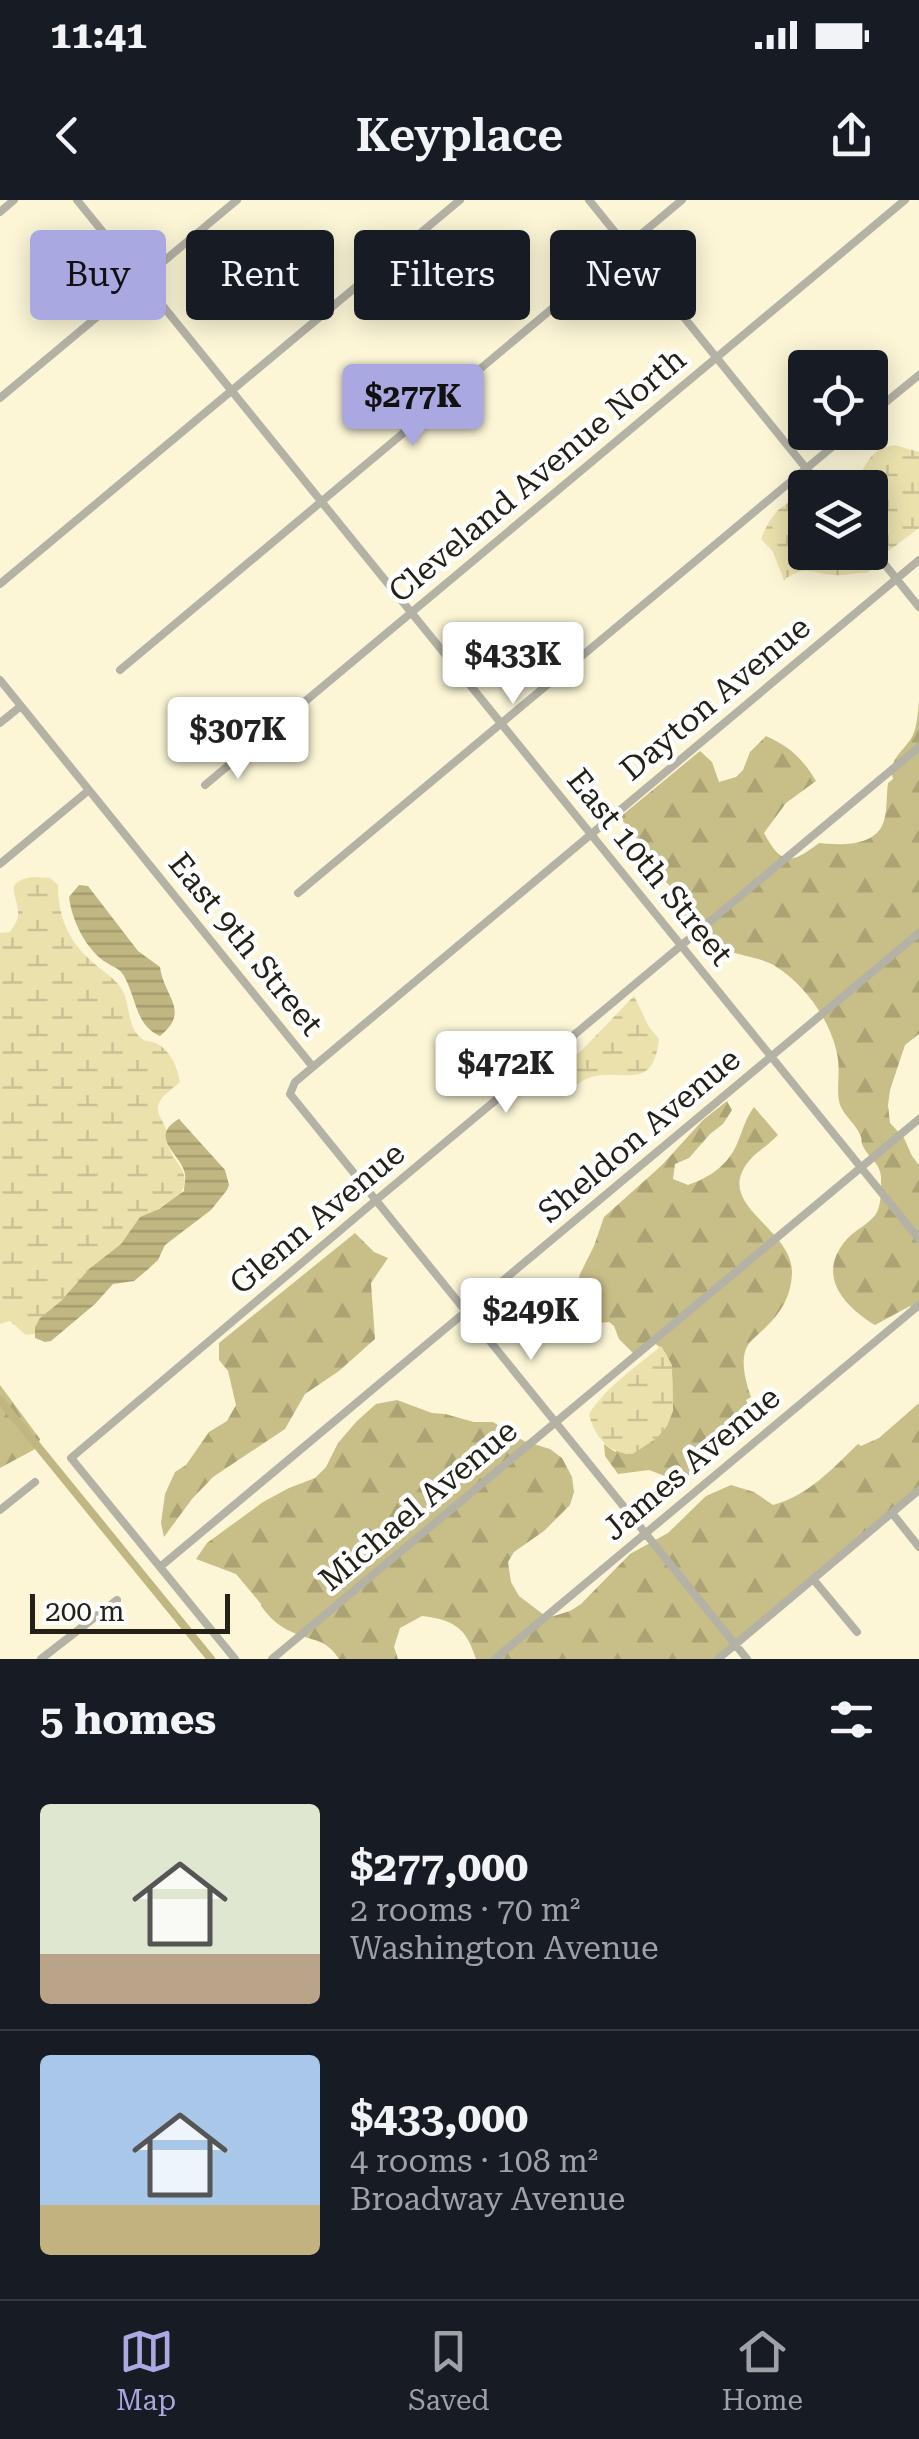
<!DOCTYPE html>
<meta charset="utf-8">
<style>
body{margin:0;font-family:"Roboto Serif",serif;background:#20242c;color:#f1f3f6;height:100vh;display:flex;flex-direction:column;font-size:38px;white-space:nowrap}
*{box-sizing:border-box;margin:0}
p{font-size:32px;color:#9ea1a6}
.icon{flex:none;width:55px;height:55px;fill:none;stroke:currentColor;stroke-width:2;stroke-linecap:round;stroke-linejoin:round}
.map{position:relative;height:1459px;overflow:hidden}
.side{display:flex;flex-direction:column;background:#171b24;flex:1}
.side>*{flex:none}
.hud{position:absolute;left:30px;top:30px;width:860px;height:90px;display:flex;gap:20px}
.controls{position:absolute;left:788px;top:150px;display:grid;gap:20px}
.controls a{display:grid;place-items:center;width:100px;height:100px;border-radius:10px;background:#171b24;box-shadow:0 5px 25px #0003;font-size:50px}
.scale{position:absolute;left:30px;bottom:25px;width:200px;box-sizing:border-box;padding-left:10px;border:5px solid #242217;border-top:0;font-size:28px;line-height:35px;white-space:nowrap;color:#242217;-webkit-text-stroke:8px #fff;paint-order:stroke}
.price{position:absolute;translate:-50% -85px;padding:0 22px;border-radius:10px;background:#fff;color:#222;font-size:32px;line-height:65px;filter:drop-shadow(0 2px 5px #0008)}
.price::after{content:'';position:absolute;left:50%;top:60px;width:30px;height:22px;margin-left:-15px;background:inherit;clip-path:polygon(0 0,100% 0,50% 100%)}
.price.active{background:#a9a8e0;color:#111}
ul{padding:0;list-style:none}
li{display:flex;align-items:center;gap:30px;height:250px;padding:0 40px}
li+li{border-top:2px solid #363941}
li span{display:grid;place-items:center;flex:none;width:280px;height:200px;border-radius:10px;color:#555}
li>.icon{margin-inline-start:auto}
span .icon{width:120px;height:120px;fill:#fffc;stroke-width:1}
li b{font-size:42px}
h2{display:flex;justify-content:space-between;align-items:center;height:120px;padding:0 40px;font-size:42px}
.chip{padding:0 35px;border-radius:10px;background:#171b24;box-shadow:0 5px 25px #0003;font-size:35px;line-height:90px}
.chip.active{background:#a9a8e0;color:#111}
.status{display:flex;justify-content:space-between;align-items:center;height:70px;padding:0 50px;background:#171b24;direction:ltr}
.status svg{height:28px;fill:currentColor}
header{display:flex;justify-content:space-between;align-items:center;height:130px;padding:0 40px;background:#171b24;font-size:45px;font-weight:600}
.menu{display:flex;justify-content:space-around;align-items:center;height:140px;border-top:2px solid #363941;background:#171b24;font-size:28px;color:#9ea1a6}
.menu a{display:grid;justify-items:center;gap:5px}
.menu .active{color:#a9a8e0}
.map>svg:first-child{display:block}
.forest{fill:url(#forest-firs)}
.wetland{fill:url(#wetland-marsh)}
.water{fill:url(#water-rules)}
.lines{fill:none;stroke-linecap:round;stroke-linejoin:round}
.canal{stroke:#c0b681;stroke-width:8}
.minor{stroke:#b4b2a5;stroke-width:8}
.labels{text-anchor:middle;stroke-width:9;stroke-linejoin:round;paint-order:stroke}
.street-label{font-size:32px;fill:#242217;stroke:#fff}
</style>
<div class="status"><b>11:41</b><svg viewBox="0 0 49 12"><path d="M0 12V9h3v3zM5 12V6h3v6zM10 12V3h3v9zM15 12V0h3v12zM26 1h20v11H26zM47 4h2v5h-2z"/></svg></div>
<header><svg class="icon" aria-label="back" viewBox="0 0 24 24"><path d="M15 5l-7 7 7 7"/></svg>Keyplace<svg class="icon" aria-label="share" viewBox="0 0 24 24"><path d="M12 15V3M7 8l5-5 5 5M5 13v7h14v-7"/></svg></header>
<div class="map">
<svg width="919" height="1459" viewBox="0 0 919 1459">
<defs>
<pattern id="forest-firs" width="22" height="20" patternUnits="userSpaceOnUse" patternTransform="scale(2.5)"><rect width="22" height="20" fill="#c8be88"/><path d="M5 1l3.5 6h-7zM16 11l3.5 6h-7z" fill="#aca375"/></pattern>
<pattern id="wetland-marsh" width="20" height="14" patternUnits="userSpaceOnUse" patternTransform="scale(2.5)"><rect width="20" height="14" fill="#eae1ad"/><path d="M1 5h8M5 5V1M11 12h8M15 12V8" fill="none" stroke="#c9c194"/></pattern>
<pattern id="water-rules" width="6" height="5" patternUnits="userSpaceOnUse" patternTransform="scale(2.5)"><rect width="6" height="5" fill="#c0b681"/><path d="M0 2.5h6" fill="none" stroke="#a59c6f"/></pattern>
</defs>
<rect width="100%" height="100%" fill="#fcf6d7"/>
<path class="forest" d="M919,501V834L905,845L890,890L888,905L890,923L904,938L912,956L919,965V1111L910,1106L875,1125C842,1105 816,1074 847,1039C855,1030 869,1024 876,1014C882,1004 881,988 881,977C880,962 867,957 862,944C861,942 862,939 861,937C857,925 845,917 840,905C836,892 840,874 838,859C833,824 806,785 775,766C755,754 731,758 713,740H703L683,717L680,696L659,675L648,660L644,643L637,639L620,617L700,551L712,562L719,582L736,577L743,570L750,552L766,536C789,546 803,559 816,581L786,603L764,633C781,665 791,665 819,643C839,645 871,647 882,626C888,613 886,597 888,583L893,579C887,559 905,551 913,535C917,526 918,512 919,501Z
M727,901L732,910L723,924L710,934L689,958L675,964L673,979L688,985C709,978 728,965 737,944C743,930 745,919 754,907L778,935C769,945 757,951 749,961C712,1006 794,1028 792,1074C791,1096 781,1113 765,1128C760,1133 752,1139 748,1145C739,1159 746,1183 751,1197L746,1200L748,1204L744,1219C734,1225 723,1230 715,1237C697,1255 708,1269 678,1281L649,1270L618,1274L605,1256L604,1244L615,1252L673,1211C670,1184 680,1155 650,1141L634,1154L619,1139L614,1126L609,1122L600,1123L576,1114V1089L580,1074L594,1046L604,1017L662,965L703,920Z
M355,1033L374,1052L388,1058L371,1083L375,1139L339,1171L305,1194L285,1229L213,1277L192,1299L164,1337L161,1323L165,1294L175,1272L186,1265L209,1232L227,1221L236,1205L228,1171L219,1160V1143Z
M0,1185L40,1239L37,1248L0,1268Z
M397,1200L432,1213L445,1214L474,1222H493L524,1241L550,1249L562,1258L572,1277L574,1292L570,1305L544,1331L514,1352L508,1362L511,1382L519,1396L544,1415L554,1416L570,1411L581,1404L630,1354L668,1333L706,1296L731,1285L754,1292L773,1305C808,1296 833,1268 858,1244L861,1246L879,1238L919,1203V1291L719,1459H476C466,1428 455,1420 422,1416L400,1428L394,1447L398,1459H339C325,1437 312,1442 292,1432C278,1426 270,1418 261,1406V1404L236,1374L196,1359L207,1343L263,1302L289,1288L315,1278L326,1267L338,1243L357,1221L376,1204Z"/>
<path class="wetland" d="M895,245L919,252V328L879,358L876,366L867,373C858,372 851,375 842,375C818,377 807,362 784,380L773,352L761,339C771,314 780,304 805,295V352H870V288L825,287L837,282L857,279C869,260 871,249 895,245Z
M32,677L50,678L58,685C58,713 66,736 86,756C97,768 111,774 121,788C131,803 126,826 141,838C145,842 151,841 156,843C171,851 177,866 180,882C173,889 160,896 158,906C157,915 163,921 166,929C168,934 166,939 168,944C173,965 194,970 180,995L150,1014L140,1017L121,1044L89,1069L61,1101L40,1118L35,1127V1134L26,1135L10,1121L0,1124V733L10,732C13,727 17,722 18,716C20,696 0,683 32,677Z
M634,796L649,827L659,839C653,896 619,865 586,879C581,881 577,885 572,888L557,885L560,869L584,848Z
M661,1146L672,1165L673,1211L667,1226L657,1238L631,1255C607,1251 595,1238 589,1214C607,1186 636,1167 661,1146Z"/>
<path class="water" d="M79,685L88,686L138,751L160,767C164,797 191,811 160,836C136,826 136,798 125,778C121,769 115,768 107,763C86,750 72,721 69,697Z
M179,919L225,970L229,985L227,990L211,1010L165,1045L158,1060L146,1071L134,1081L113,1084L95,1104L51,1141L45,1142L35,1138V1127L40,1118L61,1101L89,1069L121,1044L140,1017L159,1009L184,991C184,985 186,980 185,974C182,955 147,937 179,919Z"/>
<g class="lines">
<path class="canal" d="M0,1200L211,1459"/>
<path class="minor" d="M77,0L919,1039
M589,0L822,288
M0,12L14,0
M0,198L237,0
M870,215L919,175
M870,346L919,407
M0,384L460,0
M120,470L682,0
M0,480L313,867
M0,523L21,506
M205,585L905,0
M0,664L89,590
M298,693L850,232
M0,1310L35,1282
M892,1313L919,1347
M160,1367L919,733
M813,1379L857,1432
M41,1459L117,1400
M235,1459L71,1258L375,1001L919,547
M272,1459L919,919
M495,1459L919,1105
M718,1459L919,1290
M747,1459L290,894L295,882L919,360"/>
</g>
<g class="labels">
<g class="street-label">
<text transform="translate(537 275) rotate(-40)" y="11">Cleveland Avenue North</text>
<text transform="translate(715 498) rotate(-40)" y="11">Dayton Avenue</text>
<text transform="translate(650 667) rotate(51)" y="11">East 10th Street</text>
<text transform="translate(246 744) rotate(51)" y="11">East 9th Street</text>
<text transform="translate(639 935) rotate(-40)" y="11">Sheldon Avenue</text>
<text transform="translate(317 1018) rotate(-40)" y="11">Glenn Avenue</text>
<text transform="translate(691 1263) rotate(-40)" y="11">James Avenue</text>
<text transform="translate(418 1305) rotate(-40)" y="11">Michael Avenue</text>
</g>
</g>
</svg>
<div class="controls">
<a><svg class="icon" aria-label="locate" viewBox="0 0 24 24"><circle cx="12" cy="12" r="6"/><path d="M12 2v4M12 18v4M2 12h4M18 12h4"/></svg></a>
<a><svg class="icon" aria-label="layers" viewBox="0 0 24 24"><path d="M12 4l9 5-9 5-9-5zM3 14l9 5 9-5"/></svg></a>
</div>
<div class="scale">200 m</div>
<b class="price active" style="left:413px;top:249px">$277K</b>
<b class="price" style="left:513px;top:507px">$433K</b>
<b class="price" style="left:238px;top:582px">$307K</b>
<b class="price" style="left:506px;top:916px">$472K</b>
<b class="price" style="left:531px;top:1163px">$249K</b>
<div class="hud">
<a class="chip active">Buy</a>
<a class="chip">Rent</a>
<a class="chip">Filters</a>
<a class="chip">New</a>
</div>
</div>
<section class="side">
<h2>5 homes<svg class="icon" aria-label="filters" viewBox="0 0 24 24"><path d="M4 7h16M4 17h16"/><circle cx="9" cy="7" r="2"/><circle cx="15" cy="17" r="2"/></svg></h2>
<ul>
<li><span style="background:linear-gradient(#dfe7d0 75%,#b9a48a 0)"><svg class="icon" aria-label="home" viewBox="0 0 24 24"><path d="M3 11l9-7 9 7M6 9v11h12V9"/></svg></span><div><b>$277,000</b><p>2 rooms · 70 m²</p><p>Washington Avenue</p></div></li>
<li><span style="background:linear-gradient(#a9c7e8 75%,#c2b280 0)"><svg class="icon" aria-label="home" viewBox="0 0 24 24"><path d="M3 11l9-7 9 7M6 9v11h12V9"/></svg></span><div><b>$433,000</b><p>4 rooms · 108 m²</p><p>Broadway Avenue</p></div></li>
</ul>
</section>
<nav class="menu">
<a class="active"><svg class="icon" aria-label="map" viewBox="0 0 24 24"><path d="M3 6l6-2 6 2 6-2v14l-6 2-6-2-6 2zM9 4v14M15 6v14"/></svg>Map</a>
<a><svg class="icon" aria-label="saved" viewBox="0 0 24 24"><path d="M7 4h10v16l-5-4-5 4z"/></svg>Saved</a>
<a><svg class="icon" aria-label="home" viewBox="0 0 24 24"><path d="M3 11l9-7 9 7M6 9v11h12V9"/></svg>Home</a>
</nav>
